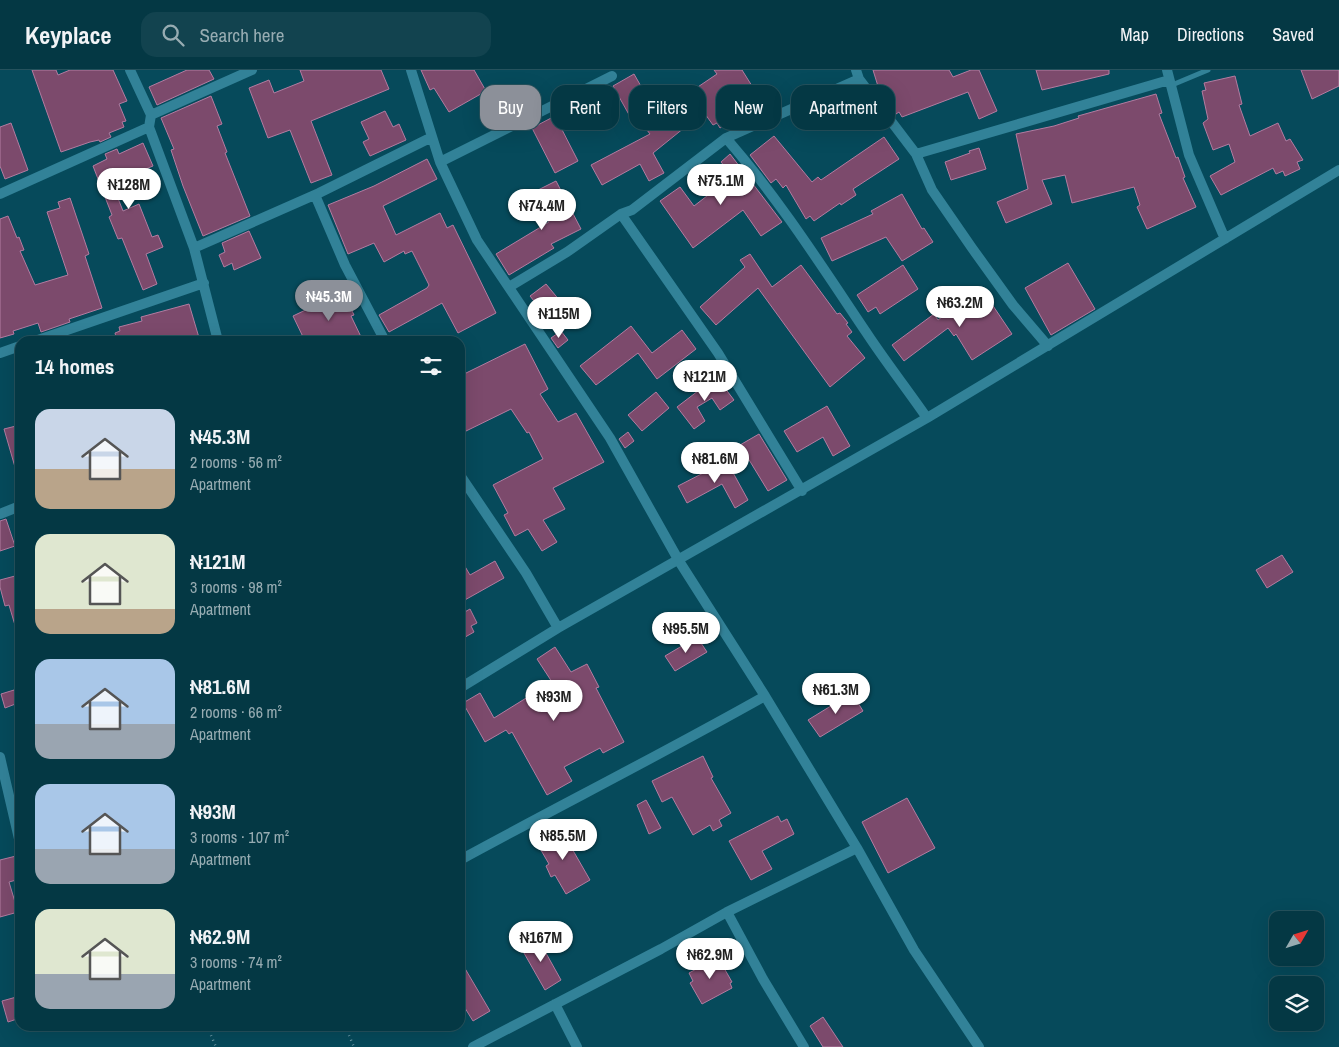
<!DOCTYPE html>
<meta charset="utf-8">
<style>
body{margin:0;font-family:"Archivo Narrow",sans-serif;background:#12434f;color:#f1f3f6;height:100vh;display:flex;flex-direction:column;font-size:19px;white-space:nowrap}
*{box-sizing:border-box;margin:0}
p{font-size:16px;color:#97acb2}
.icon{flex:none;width:28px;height:28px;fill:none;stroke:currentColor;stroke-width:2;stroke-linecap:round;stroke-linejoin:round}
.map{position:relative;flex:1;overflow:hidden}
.details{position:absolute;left:15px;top:266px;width:450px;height:695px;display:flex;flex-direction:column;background:#043844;border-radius:15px;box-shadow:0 5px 20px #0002,0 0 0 1px #25525d}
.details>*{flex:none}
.hud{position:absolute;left:480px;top:15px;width:475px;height:45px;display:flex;gap:10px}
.needle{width:32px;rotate:51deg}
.buttons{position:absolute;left:1269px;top:841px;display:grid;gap:10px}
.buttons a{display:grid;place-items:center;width:55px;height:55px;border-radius:10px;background:#043844;box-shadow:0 5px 20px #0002,0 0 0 1px #25525d;font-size:25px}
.price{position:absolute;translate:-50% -42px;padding:0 11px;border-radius:18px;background:#fff;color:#222;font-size:16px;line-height:32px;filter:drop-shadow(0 1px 2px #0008)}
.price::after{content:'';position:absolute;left:50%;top:30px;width:15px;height:11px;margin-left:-8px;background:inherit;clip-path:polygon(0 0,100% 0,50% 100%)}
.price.active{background:#8c9099;color:#fff}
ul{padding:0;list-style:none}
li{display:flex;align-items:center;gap:15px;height:125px;padding:0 20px}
li span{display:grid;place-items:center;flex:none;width:140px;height:100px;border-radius:15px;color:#555}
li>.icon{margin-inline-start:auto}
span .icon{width:60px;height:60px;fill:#fffc;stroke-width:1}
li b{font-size:21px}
h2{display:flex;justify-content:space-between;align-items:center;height:60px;padding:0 20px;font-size:21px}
.chip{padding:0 18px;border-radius:15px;background:#043844;box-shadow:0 5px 20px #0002,0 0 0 1px #25525d;font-size:18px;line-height:45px}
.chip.active{background:#8c9099;color:#fff}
header{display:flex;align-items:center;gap:30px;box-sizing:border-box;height:70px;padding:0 25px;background:#043844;border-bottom:1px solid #25525d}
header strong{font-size:24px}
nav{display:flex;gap:28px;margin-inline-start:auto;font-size:18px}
.search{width:350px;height:45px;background:#12434f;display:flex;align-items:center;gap:12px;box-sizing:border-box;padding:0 18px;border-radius:15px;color:#97acb2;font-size:19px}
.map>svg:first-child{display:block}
.building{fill:#7c4a6c;stroke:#b37ca1}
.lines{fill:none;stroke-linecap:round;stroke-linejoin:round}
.path{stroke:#6796a3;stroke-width:2.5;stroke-dasharray:1 4;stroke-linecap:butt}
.service{stroke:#328298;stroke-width:5}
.minor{stroke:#328298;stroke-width:10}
</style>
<header>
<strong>Keyplace</strong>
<div class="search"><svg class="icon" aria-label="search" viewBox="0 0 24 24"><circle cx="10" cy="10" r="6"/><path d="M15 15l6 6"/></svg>Search here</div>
<nav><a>Map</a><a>Directions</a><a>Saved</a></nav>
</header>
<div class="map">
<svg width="1339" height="977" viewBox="0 0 1339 977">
<rect width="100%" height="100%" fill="#064a5b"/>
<path class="building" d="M32,0H56L58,5L70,0H113L127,31L119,34L126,51L122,52L124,57L109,63L111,67L100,72L99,70L90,72L61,82Z
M187,0H209L214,9L157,35L149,17Z
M300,0H381L389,19L311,51L332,105L311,113L290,60L268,68L249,18L269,10L274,23L304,11Z
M421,0H474L486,21L449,42L434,18L430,20Z
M714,0H742L757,24L728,43L732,50L720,58L717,53L713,55L700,37L680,52L684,58L653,83L664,103L649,111L640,94L602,115L591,95L650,64L637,47L632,50L613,16L634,4L654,39L675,25L678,29L683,27L717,4Z
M873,0H949L953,7L971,0H979L997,41L979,49L968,22L902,47L899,42L896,44L884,25L881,26Z
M1036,0H1109V4L1042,20Z
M1301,0H1339V16L1312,29Z
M1235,6L1242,34L1239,35L1250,66L1278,53L1286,71L1290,69L1303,90L1297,92L1300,99L1285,106L1283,101L1276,104L1273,98L1221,125L1210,106L1235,92L1229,74L1213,80L1203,53L1208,49L1202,21L1206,20L1204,13Z
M1156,24L1162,43L1159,44L1176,88L1178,87L1185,107L1183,108L1196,137L1147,159L1137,137L1140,135L1134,117L1072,133L1065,105L1042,110L1052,134L1006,153L997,132L1028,119L1016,64L1054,56L1079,48L1078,46Z
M211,26L222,54L217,56L227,82L225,83L250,146L203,166L183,116L171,80L174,79L161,48Z
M385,41L393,57L399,54L406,70L370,86L363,72L369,69L361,52Z
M555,46L578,91L555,103L532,58Z
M11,53L28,100L5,109L0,96V57Z
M774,66L812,112L818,107L821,110L884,67L899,89L853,119L856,125L841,135L840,133L814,151L810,146L806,149L786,115L783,118L776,109L771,113L750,85Z
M143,73L153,96L112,113L123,141L139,134L152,167L158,165L163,177L146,184L157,214L143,220L122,168L118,169L109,147L112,145L93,96L107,89L105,84L117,79L119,84Z
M979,78L986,99L951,110L945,92L970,83L969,81Z
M730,84L782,152L761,166L743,140L693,178L660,131L680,117L694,136L725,112L719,105L727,99L721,92Z
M427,89L437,109L383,136L396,165L440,143L447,158L453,155L496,243L458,263L442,233L389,262L379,245L427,218L429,215L412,181L405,184L404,181L384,192L374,173L348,184L328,135L374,116Z
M556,111L581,159L551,174L554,178L509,205L496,184L549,152L534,122Z
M902,124L922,159L924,158L933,172L902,191L886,167L832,191L821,168L873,144L871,141Z
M70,128L89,184L85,186L102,238L69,249L70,252L41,262L38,253L13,261L14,264L0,268V149L8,146L17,168L19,167L24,180L20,181L35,215L68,205L47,142L60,138L58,132Z
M249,161L261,188L234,200L232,193L224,197L219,185L225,182L222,173Z
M750,184L772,217L801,195L837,244L840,243L848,253L846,254L852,262L847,266L865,288L830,317L758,218L716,255L700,237L745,197L740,190Z
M1068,193L1095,239L1051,265L1025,218Z
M903,195L918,219L880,244L876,237L868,242L857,225Z
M546,214L575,249L558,261L530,226Z
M981,218L1012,264L972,290L956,264L954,266L948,258L904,291L892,275L934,244L938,250Z
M343,222L354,245L351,246L363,271H305L293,246Z
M189,234L200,271H117L115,263L120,261L119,257L142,251L141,247Z
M631,256L652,283L682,260L696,279L657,309L638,283L596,315L580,296Z
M561,261L568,270L558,278L551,268Z
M525,274L548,319L540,324L558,352L576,343L604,392L553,418L565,439L543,450L557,472L542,481L528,459L515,466L504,445L508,443L493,415L543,389L529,362L527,363L511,339L464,362L463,359L460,360V306Z
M715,308L719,314L721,313L734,330L720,340L712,328L697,337L705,351L694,359L677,337Z
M656,322L669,338L642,361L628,345Z
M827,336L850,376L833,386L823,367L797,382L784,361Z
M20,355V404H17L4,359Z
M628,362L634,371L625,378L619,369Z
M759,364L787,410L768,421L740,375Z
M725,388L748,430L735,438L722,414L687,433L678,416L713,398L712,395Z
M6,449L15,476L0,481V451Z
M1282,485L1293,502L1267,518L1256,500Z
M460,488L470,505L495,491L504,508L463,531L460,524Z
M15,506L20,526V561L17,562L9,535L5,536L0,517V510Z
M460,537L463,543L470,539L477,553L471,556L474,562L460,570Z
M697,567L707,582L675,601L665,586Z
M555,577L571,602L587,594L599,617L596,618L624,672L603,683L600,678L564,697L572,711L547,725L512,662L509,664L506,660L485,672L463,633L480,623L494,648L552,612L537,589Z
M14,620L18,633L5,638L1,624Z
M852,623L863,641L820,667L808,650Z
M703,686L713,707L711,708L731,743L719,750L722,756L713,761L710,755L693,765L672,727L662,732L652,711Z
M907,728L935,778L888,803L862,752Z
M646,730L661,758L649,764L637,735Z
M778,746L781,752L787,749L794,764L762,781L772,799L751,810L729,771Z
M555,757L559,765L563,763L590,810L566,824L555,805L551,807L546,796L549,794L538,775L547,771L543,764Z
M16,786L20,809L9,812L18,842L0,847V790Z
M537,867L561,910L545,920L520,876Z
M716,884L732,912L730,913L732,918L702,934L690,913L693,911L689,903L700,897L698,894Z
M460,890L490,941L473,951L460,930Z
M20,926V948L8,952L2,931Z
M823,947L843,977H823L810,956Z"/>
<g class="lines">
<path class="path" d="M207,956L216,977
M345,956L354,977"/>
<path class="service" d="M1172,15L1208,0"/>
<path class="minor" d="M130,0L151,45L149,57L194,178L218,271
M411,0L440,92L477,170L610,368L679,491L765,626L857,778L914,880L979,977
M856,0L859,9L916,84L932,120L972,178L1013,235L1048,276
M1167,0L1189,85L1225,169
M151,45L252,0
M726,68C779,129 821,195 866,262C885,291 907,319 927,348
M916,84L1169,10
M440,92L612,6
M0,124L149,57
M315,125L345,195L385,271
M621,144L718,283L802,421
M194,178L319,123L432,67
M509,217L567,182L621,144L632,140L726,68L859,9
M35,271L204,213
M0,283L20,276
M460,405L526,503L558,558
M0,444L20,436
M460,618L558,558L927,348L1339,100
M0,687L20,773
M460,790C561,735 664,683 765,626
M727,842L763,909L804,977
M555,934L577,977
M473,977L661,879L727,842L857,778"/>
</g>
</svg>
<div class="buttons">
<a><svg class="needle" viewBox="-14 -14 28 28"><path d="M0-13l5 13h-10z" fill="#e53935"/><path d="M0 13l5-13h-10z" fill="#97acb2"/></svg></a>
<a><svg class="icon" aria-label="layers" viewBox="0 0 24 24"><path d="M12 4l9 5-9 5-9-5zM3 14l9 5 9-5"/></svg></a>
</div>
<b class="price" style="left:721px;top:136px">₦75.1M</b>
<b class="price" style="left:129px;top:140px">₦128M</b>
<b class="price" style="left:542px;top:161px">₦74.4M</b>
<b class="price active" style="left:329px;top:252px">₦45.3M</b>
<b class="price" style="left:960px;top:258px">₦63.2M</b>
<b class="price" style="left:559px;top:269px">₦115M</b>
<b class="price" style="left:705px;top:332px">₦121M</b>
<b class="price" style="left:715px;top:414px">₦81.6M</b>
<b class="price" style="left:686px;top:584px">₦95.5M</b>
<b class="price" style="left:836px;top:645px">₦61.3M</b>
<b class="price" style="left:554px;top:652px">₦93M</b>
<b class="price" style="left:563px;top:791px">₦85.5M</b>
<b class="price" style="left:541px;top:893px">₦167M</b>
<b class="price" style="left:710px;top:910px">₦62.9M</b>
<div class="hud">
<a class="chip active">Buy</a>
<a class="chip">Rent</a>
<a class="chip">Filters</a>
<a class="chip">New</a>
<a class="chip">Apartment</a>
</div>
<section class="details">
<h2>14 homes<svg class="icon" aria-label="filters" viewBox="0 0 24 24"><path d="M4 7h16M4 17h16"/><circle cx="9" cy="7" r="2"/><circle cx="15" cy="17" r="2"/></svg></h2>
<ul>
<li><span style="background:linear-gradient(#c9d6e8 60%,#b9a48a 0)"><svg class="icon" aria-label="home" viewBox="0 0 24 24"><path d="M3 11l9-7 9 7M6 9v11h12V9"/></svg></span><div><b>₦45.3M</b><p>2 rooms · 56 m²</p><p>Apartment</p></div></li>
<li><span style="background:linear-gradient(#dfe7d0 75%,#b9a48a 0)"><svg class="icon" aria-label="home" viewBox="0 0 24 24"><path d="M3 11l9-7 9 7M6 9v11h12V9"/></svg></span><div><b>₦121M</b><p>3 rooms · 98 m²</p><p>Apartment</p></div></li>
<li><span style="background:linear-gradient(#a9c7e8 65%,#9aa5b1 0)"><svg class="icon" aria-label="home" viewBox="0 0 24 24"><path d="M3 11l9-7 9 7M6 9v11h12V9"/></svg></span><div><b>₦81.6M</b><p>2 rooms · 66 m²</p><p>Apartment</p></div></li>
<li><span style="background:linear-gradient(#a9c7e8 65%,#9aa5b1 0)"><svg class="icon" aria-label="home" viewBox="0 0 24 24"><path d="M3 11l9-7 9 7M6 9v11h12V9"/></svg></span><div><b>₦93M</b><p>3 rooms · 107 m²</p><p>Apartment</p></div></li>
<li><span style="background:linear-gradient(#dfe7d0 65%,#9aa5b1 0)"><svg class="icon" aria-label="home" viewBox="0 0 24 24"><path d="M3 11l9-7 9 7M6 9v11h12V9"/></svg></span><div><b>₦62.9M</b><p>3 rooms · 74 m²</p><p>Apartment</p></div></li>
</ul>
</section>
</div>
